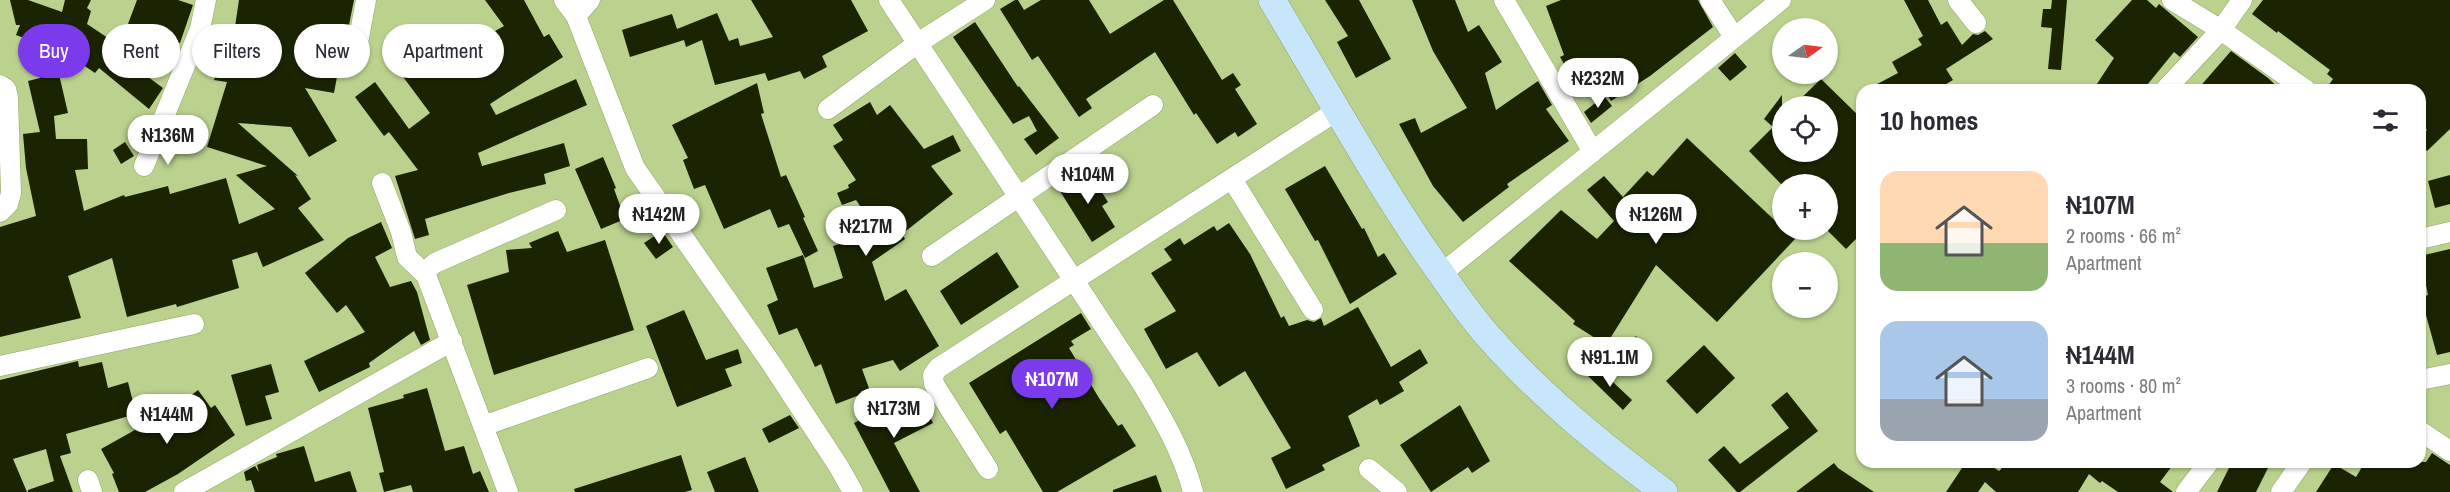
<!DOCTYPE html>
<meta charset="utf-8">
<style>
body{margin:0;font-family:"Archivo Narrow",sans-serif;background:#f7f7f7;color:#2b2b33;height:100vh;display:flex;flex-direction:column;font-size:22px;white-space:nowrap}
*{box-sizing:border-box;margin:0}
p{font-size:20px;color:#7c7c81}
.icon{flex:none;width:33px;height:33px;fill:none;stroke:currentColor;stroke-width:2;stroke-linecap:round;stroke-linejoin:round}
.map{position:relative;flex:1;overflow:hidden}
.panel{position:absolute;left:1856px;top:84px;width:570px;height:384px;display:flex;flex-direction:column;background:#fff;border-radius:18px;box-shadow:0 2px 4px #0004}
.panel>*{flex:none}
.hud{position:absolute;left:18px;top:24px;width:570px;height:54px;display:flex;gap:12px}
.needle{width:39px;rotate:76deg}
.controls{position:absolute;left:1772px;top:18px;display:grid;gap:12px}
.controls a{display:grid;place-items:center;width:66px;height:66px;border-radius:50%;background:#fff;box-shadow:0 2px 4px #0004;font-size:30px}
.price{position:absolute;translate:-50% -51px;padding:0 14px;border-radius:21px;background:#fff;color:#222;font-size:20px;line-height:39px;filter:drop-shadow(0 2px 3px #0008)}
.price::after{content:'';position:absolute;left:50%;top:36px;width:18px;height:14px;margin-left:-9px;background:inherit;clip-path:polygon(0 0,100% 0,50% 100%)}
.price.selected{background:#7c3aed;color:#fff}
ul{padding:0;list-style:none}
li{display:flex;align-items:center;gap:18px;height:150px;padding:0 24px}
li span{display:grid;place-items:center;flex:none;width:168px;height:120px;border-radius:18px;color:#555}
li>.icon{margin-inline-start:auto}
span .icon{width:72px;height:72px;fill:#fffc;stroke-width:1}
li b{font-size:26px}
h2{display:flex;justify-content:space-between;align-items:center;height:72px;padding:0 24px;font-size:26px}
.tag{padding:0 21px;border-radius:27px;background:#fff;box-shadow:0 2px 4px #0004;font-size:21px;line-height:54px}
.tag.selected{background:#7c3aed;color:#fff}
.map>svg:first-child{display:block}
.building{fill:#1a2403}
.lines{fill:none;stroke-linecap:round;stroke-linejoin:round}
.minor-casing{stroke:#8fa662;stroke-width:21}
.secondary-casing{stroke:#8fa662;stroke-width:28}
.minor{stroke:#fff;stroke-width:20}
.secondary{stroke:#c7e6fc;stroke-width:27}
</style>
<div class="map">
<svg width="2450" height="492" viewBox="0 0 2450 492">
<rect width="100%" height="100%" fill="#bad28d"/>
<path class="building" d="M10,0H28L62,12L65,0H91L87,8L91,11L87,24L120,46L124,36L154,59L144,74L163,88L149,109L99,68L95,73L52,44L68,113L54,116L56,139H87L88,169L75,170L84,211L124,195L125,197L168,186L170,194L226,178L239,224L275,209L236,175L267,166L207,147L227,82L214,80L229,32L234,33L239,0H354L349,25L338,33L345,42L342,51H344V62L347,67L339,66L334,93L305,88L337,141L309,157L291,127L238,123L298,176L295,175L311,199L298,208L324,240L263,267L257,252L232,260L239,288L177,307L176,304L127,317L112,258L68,276L81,318L0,337V227L36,216L26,168L23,134L40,132L28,81L40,78L32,41L16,35L20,25H16Z
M137,0H178L193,5L180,43L128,24Z
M485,0H524L544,37L549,34L563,57L490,104L496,115L576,79L587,105L478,153L482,166L564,143L570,166L544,174L546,184L509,193L425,219L429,235L415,239L395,176L418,170L389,132L384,136L355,97L375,82L409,129L430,113L398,70L416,56L425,68L458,46L461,50L504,26Z
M751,0H851L868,31L822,56L827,67L804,79L800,71L768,81L765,73L715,85L702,40L686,47L684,40L630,57L622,30L672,14L677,29L717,13L729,41L738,38L740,46L773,37Z
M1015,0H1018L1024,10L1041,0H1089L1110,34L1164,0H1173L1222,80L1233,73L1241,85L1235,89L1257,124L1238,137L1235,132L1217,144L1196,113L1194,115L1155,52L1086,99L1092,108L1079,117L1038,56L1032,60L1000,9Z
M1325,0H1359L1391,59L1356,78L1337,42L1348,36Z
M1412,0H1455L1468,32L1479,25L1502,62L1485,73L1496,110L1538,81L1552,105L1546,109L1569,141L1507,184L1509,187L1463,222L1433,186L1399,124L1415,118L1421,133L1467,108L1433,51Z
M1561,0H1698L1713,27L1650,76L1611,101L1592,70L1574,81L1560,57L1564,55L1546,6Z
M1904,0H1928L1941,25L1947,21L1962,45L1973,34L1978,35L1985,31L1993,39L1946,69L1953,80L1936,90H1866L1898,73L1892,62L1922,45L1918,39L1923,36Z
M2052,0H2067L2061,70L2048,69L2052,28L2041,27L2043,9H2051Z
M2132,0H2147L2156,8L2159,4L2198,37L2180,57L2174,52L2143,90H2093L2114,58L2095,40Z
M2263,0H2450V129L2427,151L2420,143V137L2427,130L2420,123V90H2325L2333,79L2327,74L2330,70L2278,31L2277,33L2252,14Z
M975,22L1018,87L1019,86L1059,138L1036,155L1024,139L1037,131L1029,116L1013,124L953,37Z
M2231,51L2268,78L2281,90H2197Z
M1735,53L1747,67L1730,81L1718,68Z
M1821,79L1862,119V233L1846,249L1827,230V184L1782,185L1749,151L1773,127L1764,119L1782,95V152H1827V106H1793Z
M757,83L764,113L761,114L781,177L786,175L805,217L803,218L818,251L805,258L789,224L778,228L770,209L724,229L705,185L694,189L683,160L688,158L672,125Z
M1604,96L1612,106L1591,123L1584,112Z
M870,102L877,115L890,105L924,149L953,135L961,151L931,166L953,194L902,234L905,239L872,262L885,301L906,289L939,346L900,371L893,360L862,369L870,391L836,404L821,364L815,367L797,328L779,335L767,305L778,300L766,268L803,255L814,288L843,278L833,246L878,232L856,200L842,205L837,193L849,188L848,185L856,180L833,146L843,140L833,125Z
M1687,138L1782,227V230L1795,239L1717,322L1656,265L1606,345L1573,324L1575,321L1509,261L1561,210L1597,239L1614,221L1587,190L1604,176L1623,197L1647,171L1653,176Z
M125,142L134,156L121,164L113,150Z
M603,157L616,188L614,189L625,219L601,229L575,169Z
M1325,166L1362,229L1364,228L1378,257L1384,253L1397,274L1350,304L1318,240L1315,241L1285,189Z
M1087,169L1108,202L1102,206L1115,227L1092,242L1058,188Z
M2450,175V204L2435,208L2428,181Z
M381,222L392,248L375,257L390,287L411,281L417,292L430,340L421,345L414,331L369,363L370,367L319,392L304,361L365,332L346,305L337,313L305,273L348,238Z
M1229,223L1250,254L1281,318L1284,316L1289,326L1307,320L1314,322L1321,318L1324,326L1358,307L1391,367L1420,349L1428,363L1399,382L1404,391L1380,405L1377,399L1348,416L1360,446L1322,465L1325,470L1286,489L1271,458L1291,448L1245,371L1219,387L1197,352L1166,369L1144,329L1176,311L1151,273L1172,260L1164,249L1180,238L1184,245L1214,226L1217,231Z
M558,231L567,252L605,240L634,330L494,375L467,285L509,272L506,250L532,248L529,243Z
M662,231L673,247L656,259L644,243Z
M2450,249V352L2437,355L2421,297L2428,295L2420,256Z
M997,252L1019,287L961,325L940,291Z
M684,310L706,360L738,349L742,363L725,369L732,386L677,407L646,326Z
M1081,313L1091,329L1071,341L1074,345L1069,348L1099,398L1118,426L1122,424L1136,446L1057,492H1043L1006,430L1000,434L969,383Z
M1636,336L1645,349L1626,362L1617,350Z
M1704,345L1735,378L1697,414L1666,381Z
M78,361L79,367L102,362L108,388L128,382L136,414L66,434L71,453L60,456L73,492H28V490L54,481L46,449L13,459L27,492H0V380Z
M271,364L279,392L265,396L272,419L246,426L231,375Z
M1596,366L1632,400L1623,410L1587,375Z
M427,388L445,451L464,446L473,474L480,471L489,492H413L411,485L384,492L379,473L384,472L368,408L404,398L403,395Z
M198,390L211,408L215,405L235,435L178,474L145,492H119L112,474L114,473L101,449L176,407Z
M917,390L933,423L894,443L920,492H890L854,423Z
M1787,392L1818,431L1740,492H1737L1708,460L1724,446L1740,464L1789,428L1771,405Z
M1460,405L1490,461L1472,473L1468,467L1431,492L1400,445Z
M790,415L799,428L769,443L762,429Z
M304,446L315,482L350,471L357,492H255L251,480L246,481L244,472L255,466L259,472L257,465L277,457L276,454Z
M2432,453L2450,465V492H2316L2334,464L2356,477L2365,462H2426Z
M681,455L692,490L685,492H575L574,489Z
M745,457L759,492H715L707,472Z
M1966,462H1985L1999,471L2008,462H2175L2160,482L2173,492H2118L2102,481L2100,483L2089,474L2078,492H1996L1985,482L1978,492H1946Z
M2232,462H2271L2256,492H2217Z
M1834,463L1838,468L1874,492H1796Z
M1156,475L1162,492H1113V490Z"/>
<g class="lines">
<g class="minor-casing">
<path id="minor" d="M564,0L576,16L635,168L773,366L839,467L853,492
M889,0L1143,385C1163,419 1183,453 1193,492
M1504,0L1593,152
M1710,0L1734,37
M1958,0L1976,23
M2172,0L2221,30L2306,90
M576,16L590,0
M355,59L366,0
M0,85L6,89L8,98L11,193L8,204L0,212
M2165,90L2221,30L2242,0
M828,109L918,43L985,0
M144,166L200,29L206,0
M1232,179L1313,310
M382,183L401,232L407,257L426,275
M2420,239L2450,232
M932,256L1153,105
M1441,274L1781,0
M0,366L194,324
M2420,380L2450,374
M483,426L648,368
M2420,431L2450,451
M988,469L934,384L933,375L938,368L1338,110
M1369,469L1397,492
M88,480L92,492
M184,492L452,341
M508,492L426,275L428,269L435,263L556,210
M2186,492L2209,462
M2281,492L2302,462"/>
</g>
<g class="secondary-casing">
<path id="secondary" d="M1272,0C1322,83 1369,168 1423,248C1444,277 1464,309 1488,336C1541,396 1600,444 1664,492"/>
</g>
<use href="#minor" class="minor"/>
<use href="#secondary" class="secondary"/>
</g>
</svg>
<div class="controls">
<a><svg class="needle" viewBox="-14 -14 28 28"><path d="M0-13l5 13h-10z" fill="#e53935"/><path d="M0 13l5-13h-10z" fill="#7c7c81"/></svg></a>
<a><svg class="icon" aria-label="locate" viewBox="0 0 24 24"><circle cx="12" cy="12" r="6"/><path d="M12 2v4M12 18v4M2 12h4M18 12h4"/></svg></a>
<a>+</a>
<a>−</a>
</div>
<b class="price" style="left:1598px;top:109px">₦232M</b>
<b class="price" style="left:168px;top:166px">₦136M</b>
<b class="price" style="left:1088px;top:205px">₦104M</b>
<b class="price" style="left:659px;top:245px">₦142M</b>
<b class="price" style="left:1656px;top:245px">₦126M</b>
<b class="price" style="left:866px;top:257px">₦217M</b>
<b class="price" style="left:1610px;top:388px">₦91.1M</b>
<b class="price selected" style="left:1052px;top:410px">₦107M</b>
<b class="price" style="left:894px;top:439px">₦173M</b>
<b class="price" style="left:167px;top:445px">₦144M</b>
<div class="hud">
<a class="tag selected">Buy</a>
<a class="tag">Rent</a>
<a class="tag">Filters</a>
<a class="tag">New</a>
<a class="tag">Apartment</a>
</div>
<section class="panel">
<h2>10 homes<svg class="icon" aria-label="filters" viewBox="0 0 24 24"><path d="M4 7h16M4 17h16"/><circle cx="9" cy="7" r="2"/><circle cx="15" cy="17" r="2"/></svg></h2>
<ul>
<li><span style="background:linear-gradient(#ffd9b3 60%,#8fb573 0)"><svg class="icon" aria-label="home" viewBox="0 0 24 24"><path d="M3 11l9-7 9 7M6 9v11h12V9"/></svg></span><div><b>₦107M</b><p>2 rooms · 66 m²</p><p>Apartment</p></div></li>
<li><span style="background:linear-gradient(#a9c7e8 65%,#9aa5b1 0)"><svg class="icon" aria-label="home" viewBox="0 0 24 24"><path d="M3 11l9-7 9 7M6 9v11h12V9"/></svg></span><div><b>₦144M</b><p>3 rooms · 80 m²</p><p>Apartment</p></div></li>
</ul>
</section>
</div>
